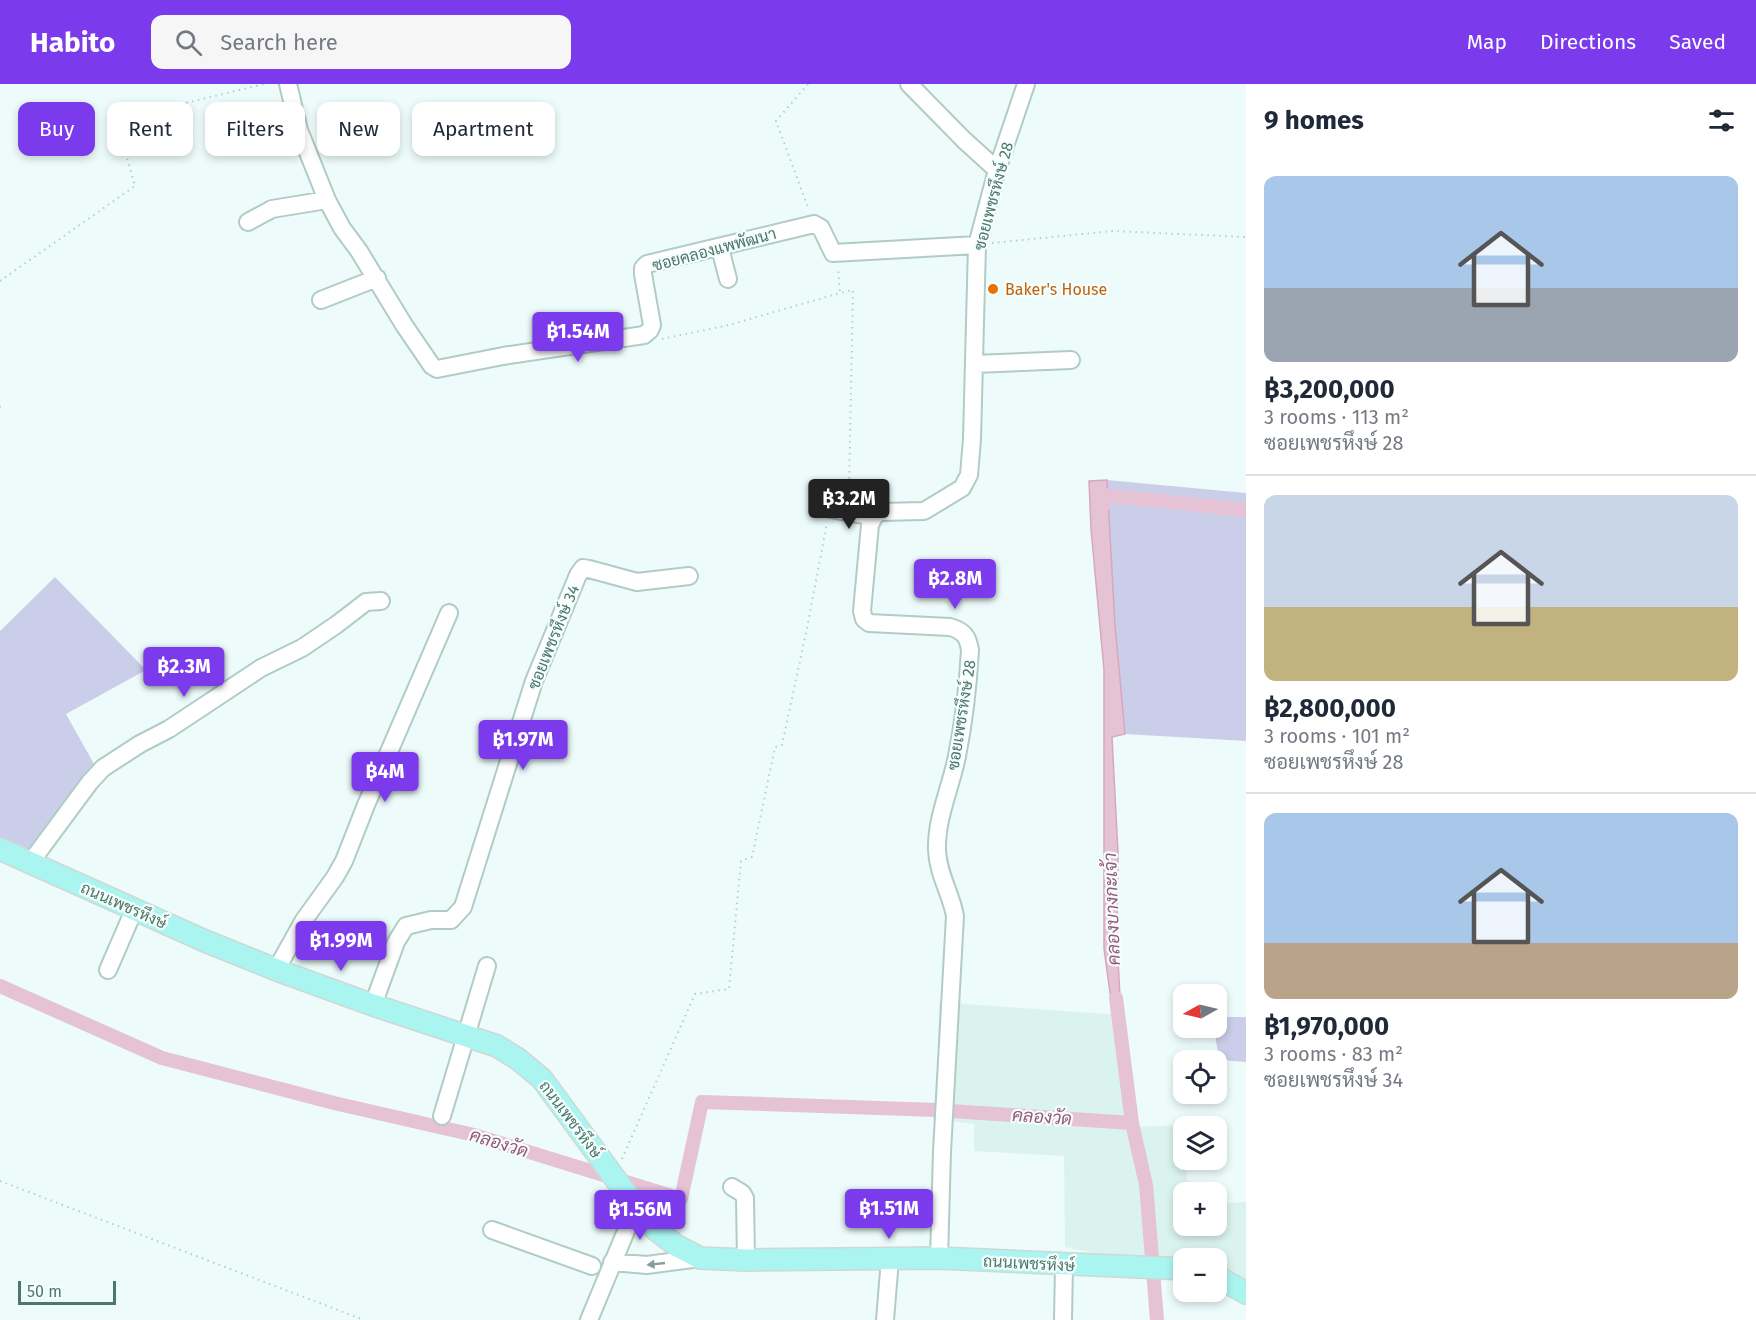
<!DOCTYPE html>
<meta charset="utf-8">
<style>
body{margin:0;font-family:"Fira Sans",Sarabun,sans-serif;background:#f6f6f7;color:#1f2937;height:100vh;display:flex;flex-direction:column;font-size:22px;white-space:nowrap}
*{box-sizing:border-box;margin:0}
p{font-size:20px;color:#747a83}
.icon{flex:none;width:33px;height:33px;fill:none;stroke:currentColor;stroke-width:2;stroke-linecap:round;stroke-linejoin:round}
.map{position:relative;flex:1;overflow:hidden}
.details{display:flex;flex-direction:column;background:#fff;width:510px}
.details>*{flex:none}
.hud{position:absolute;left:18px;top:18px;width:570px;height:54px;display:flex;gap:12px}
.needle{width:39px;rotate:262deg}
.buttons{position:absolute;left:1173px;top:900px;display:grid;gap:12px}
.buttons a{display:grid;place-items:center;width:54px;height:54px;border-radius:12px;background:#fff;box-shadow:0 3px 9px #0003;font-size:30px}
.scale{position:absolute;left:18px;bottom:15px;width:98px;box-sizing:border-box;padding-left:6px;border:3px solid #50766a;border-top:0;font-size:16px;line-height:21px;white-space:nowrap;color:#50766a;-webkit-text-stroke:4px #f3fefd;paint-order:stroke}
.price{position:absolute;translate:-50% -51px;padding:0 14px;border-radius:6px;background:#7c3aed;color:#fff;font-size:20px;line-height:39px;filter:drop-shadow(0 2px 3px #0008)}
.price::after{content:'';position:absolute;left:50%;top:36px;width:18px;height:14px;margin-left:-9px;background:inherit;clip-path:polygon(0 0,100% 0,50% 100%)}
.price.active{background:#222;color:#fff}
ul{padding:0;list-style:none}
li{display:grid;align-content:center;gap:12px;height:318px;padding:0 18px}
li+li{border-top:2px solid #e0e1e3}
li span{display:grid;place-items:center;height:186px;border-radius:12px;color:#555}
li>.icon{margin-inline-start:auto}
span .icon{width:108px;height:108px;fill:#fffc;stroke-width:1}
li b{font-size:26px}
h2{display:flex;justify-content:space-between;align-items:center;height:72px;padding:0 18px;font-size:26px}
.chip{padding:0 21px;border-radius:12px;background:#fff;box-shadow:0 3px 9px #0003;font-size:21px;line-height:54px}
.chip.active{background:#7c3aed;color:#fff}
header{display:flex;align-items:center;gap:36px;box-sizing:border-box;height:84px;padding:0 30px;background:#7c3aed;color:#fff}
header strong{font-size:28px}
nav{display:flex;gap:33px;margin-inline-start:auto;font-size:21px}
.search{width:420px;height:54px;background:#f6f6f7;display:flex;align-items:center;gap:15px;box-sizing:border-box;padding:0 21px;border-radius:12px;color:#747a83;font-size:22px}
main{display:flex;flex:1;min-height:0}
.map>svg:first-child{display:block}
.residential{fill:#dbf3ef}
.green{fill:#cbcee9}
.water{fill:#e5c2d4;stroke:#d6a8c0;stroke-width:1.5}
.lines{fill:none;stroke-linecap:round;stroke-linejoin:round}
.canal{stroke:#e5c2d4;stroke-width:14}
.minor-casing{stroke:#b0ccc5;stroke-width:20}
.major-casing{stroke:#ced9d5;stroke-width:24}
.path{stroke:#a8d5c8;stroke-width:2;stroke-dasharray:1.5 4.5;stroke-linecap:butt}
.minor{stroke:#fff;stroke-width:16}
.major{stroke:#abf5f1;stroke-width:21}
.oneway{fill:#849f97}
.food-dot{fill:#e8710a;stroke:#f3fefd;stroke-width:2}
.labels{text-anchor:middle;stroke-width:4.5;stroke-linejoin:round;paint-order:stroke}
.street-label{font-size:16px;fill:#50766a;stroke:#f3fefd}
.food-label{font-size:16px;fill:#c56008;stroke:#f3fefd;text-anchor:start}
.water-label{font-size:18px;font-style:italic;fill:#9c557a;stroke:#f3fefd}
</style>
<header>
<strong>Habito</strong>
<div class="search"><svg class="icon" aria-label="search" viewBox="0 0 24 24"><circle cx="10" cy="10" r="6"/><path d="M15 15l6 6"/></svg>Search here</div>
<nav><a>Map</a><a>Directions</a><a>Saved</a></nav>
</header>
<main>
<div class="map">
<svg width="1246" height="1236" viewBox="0 0 1246 1236">
<rect width="100%" height="100%" fill="#edfcfb"/>
<path class="residential" d="M939,918L1121,931L1129,1043L1180,1041L1189,1108H1184V1142H1216L1217,1120L1246,1118V1197L1217,1182L1216,1174L1131,1176L1065,1163L1064,1072L974,1067V1040L933,1035L938,974Z"/>
<path class="green" d="M1107,396L1246,409V657L1125,650L1115,541Z
M55,493L146,586L66,630L94,680L28,768L0,754V547Z
M1217,933H1246V978L1219,976L1214,944H1216Z"/>
<path class="water" d="M1107,396L1115,541L1125,650L1112,653L1118,769L1117,858L1121,931L1113,930L1104,865V586L1091,445L1089,397Z"/>
<g class="lines">
<path class="canal" d="M1103,422L1102,411L1246,426
M0,902L162,974L334,1019L474,1051L681,1115L702,1018L937,1026
M1116,914L1132,1039L1146,1101L1157,1236
M951,1027L1132,1039"/>
<g class="minor-casing">
<path id="minor" d="M288,0L299,46L327,116L342,144L359,167L404,241L432,282L437,285L503,272L644,251L650,246L652,241L643,190V184L647,180L814,140L821,144L833,169L977,161
M909,0L964,56L997,86
M248,138L272,125L327,116
M720,164L728,195
M321,216L377,194
M974,280L1071,276
M830,425L874,433
M30,779L90,698L103,684L140,660L169,645L261,584L302,564L336,541L366,518L381,517
M108,886L134,826
M276,886L304,836L335,793L344,777L366,721L449,529
M373,921L396,858L406,842L431,836H451L463,823L534,597L578,491L583,484L589,485L637,498L689,492
M442,1032L487,882
M732,1103L742,1109L745,1114L746,1176
M492,1146L592,1182
M939,1174L942,1068L955,832C951,809 938,791 937,766C936,734 951,703 957,672C964,637 968,602 970,566C968,553 964,547 950,543L869,539L864,535L862,527L870,441L874,433L879,428L924,427L962,404L969,391L972,355L977,161L997,86L1026,0
M612,1178L647,1181L700,1174
M589,1236L636,1123
M885,1236L890,1175
M1063,1236L1064,1181"/>
</g>
<g class="major-casing">
<path id="major" d="M0,765L205,857L282,888L373,921L497,962L518,975L542,995L636,1123L656,1146L677,1162L700,1174L746,1176L939,1174L1184,1185
M1216,1192L1246,1209"/>
</g>
<path class="path" d="M808,0L776,37L809,126
M992,159L1113,147L1246,153
M0,197L135,102L116,36L264,0
M662,255L729,241L840,209L838,184
M0,322V325
M831,410V407L849,403L853,206L840,209
M622,1075L695,910L729,905L741,777L752,773L775,663L782,661L807,544L827,439
M0,1097L364,1236"/>
<use href="#minor" class="minor"/>
<use href="#major" class="major"/>
</g>
<defs><path id="oneway-solid" d="M-6-.8H1V-3.2L6.5 0L1 3.2V.8H-6Z" transform="scale(1.5)"/></defs>
<use class="oneway" href="#oneway-solid" transform="translate(656 1180) rotate(174)"/>
<circle class="food-dot" cx="993" cy="205" r="6"/>
<g class="labels">
<g class="street-label">
<text transform="translate(993 112) rotate(-75)" y="6">ซอยเพชรหึงษ์ 28</text>
<text transform="translate(714 165) rotate(-15)" y="6">ซอยคลองแพพัฒนา</text>
<text transform="translate(553 553) rotate(-68)" y="6">ซอยเพชรหึงษ์ 34</text>
<text transform="translate(961 631) rotate(-81)" y="6">ซอยเพชรหึงษ์ 28</text>
<text transform="translate(124 821) rotate(24)" y="6">ถนนเพชรหึงษ์</text>
<text transform="translate(571 1035) rotate(53)" y="6">ถนนเพชรหึงษ์</text>
<text transform="translate(1029 1179) rotate(3)" y="6">ถนนเพชรหึงษ์</text>
</g>
<g class="food-label">
<text x="1005" y="211">Baker's House</text>
</g>
<g class="water-label">
<text transform="translate(1112 825) rotate(-92)" y="6">คลองบางกะเจ้า</text>
<text transform="translate(1042 1033) rotate(4)" y="6">คลองวัด</text>
<text transform="translate(499 1059) rotate(17)" y="6">คลองวัด</text>
</g>
</g>
</svg>
<div class="buttons">
<a><svg class="needle" viewBox="-14 -14 28 28"><path d="M0-13l5 13h-10z" fill="#e53935"/><path d="M0 13l5-13h-10z" fill="#747a83"/></svg></a>
<a><svg class="icon" aria-label="locate" viewBox="0 0 24 24"><circle cx="12" cy="12" r="6"/><path d="M12 2v4M12 18v4M2 12h4M18 12h4"/></svg></a>
<a><svg class="icon" aria-label="layers" viewBox="0 0 24 24"><path d="M12 4l9 5-9 5-9-5zM3 14l9 5 9-5"/></svg></a>
<a>+</a>
<a>−</a>
</div>
<div class="scale">50 m</div>
<b class="price" style="left:578px;top:279px">฿1.54M</b>
<b class="price active" style="left:849px;top:446px">฿3.2M</b>
<b class="price" style="left:955px;top:526px">฿2.8M</b>
<b class="price" style="left:184px;top:614px">฿2.3M</b>
<b class="price" style="left:523px;top:687px">฿1.97M</b>
<b class="price" style="left:385px;top:719px">฿4M</b>
<b class="price" style="left:341px;top:888px">฿1.99M</b>
<b class="price" style="left:889px;top:1156px">฿1.51M</b>
<b class="price" style="left:640px;top:1157px">฿1.56M</b>
<div class="hud">
<a class="chip active">Buy</a>
<a class="chip">Rent</a>
<a class="chip">Filters</a>
<a class="chip">New</a>
<a class="chip">Apartment</a>
</div>
</div>
<section class="details">
<h2>9 homes<svg class="icon" aria-label="filters" viewBox="0 0 24 24"><path d="M4 7h16M4 17h16"/><circle cx="9" cy="7" r="2"/><circle cx="15" cy="17" r="2"/></svg></h2>
<ul>
<li><span style="background:linear-gradient(#a9c7e8 60%,#9aa5b1 0)"><svg class="icon" aria-label="home" viewBox="0 0 24 24"><path d="M3 11l9-7 9 7M6 9v11h12V9"/></svg></span><div><b>฿3,200,000</b><p>3 rooms · 113 m²</p><p>ซอยเพชรหึงษ์ 28</p></div></li>
<li><span style="background:linear-gradient(#c9d6e8 60%,#c2b280 0)"><svg class="icon" aria-label="home" viewBox="0 0 24 24"><path d="M3 11l9-7 9 7M6 9v11h12V9"/></svg></span><div><b>฿2,800,000</b><p>3 rooms · 101 m²</p><p>ซอยเพชรหึงษ์ 28</p></div></li>
<li><span style="background:linear-gradient(#a9c7e8 70%,#b9a48a 0)"><svg class="icon" aria-label="home" viewBox="0 0 24 24"><path d="M3 11l9-7 9 7M6 9v11h12V9"/></svg></span><div><b>฿1,970,000</b><p>3 rooms · 83 m²</p><p>ซอยเพชรหึงษ์ 34</p></div></li>
</ul>
</section>
</main>
